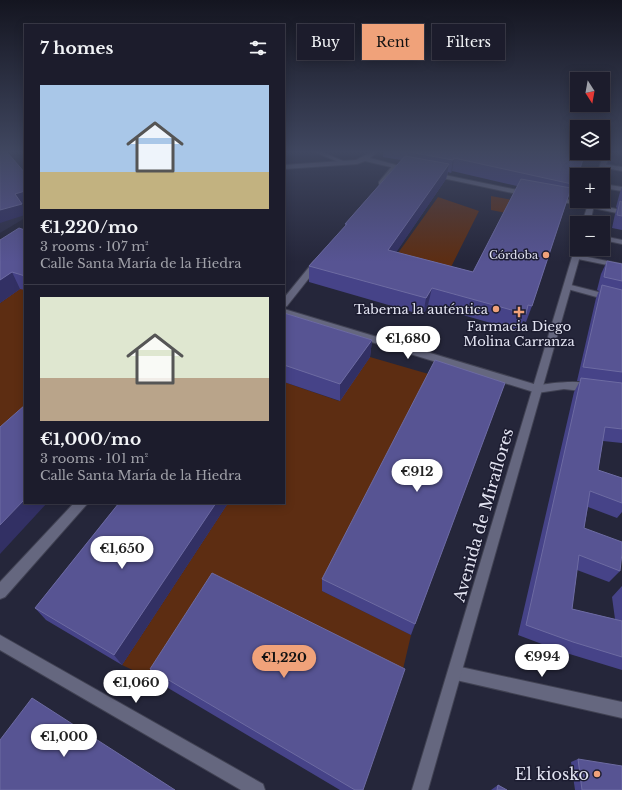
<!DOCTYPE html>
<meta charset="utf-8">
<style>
body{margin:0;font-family:"Libre Baskerville",serif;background:#252534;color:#f1f3f6;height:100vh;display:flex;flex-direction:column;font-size:15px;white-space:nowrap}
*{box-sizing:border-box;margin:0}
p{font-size:13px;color:#a0a1a9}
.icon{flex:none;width:22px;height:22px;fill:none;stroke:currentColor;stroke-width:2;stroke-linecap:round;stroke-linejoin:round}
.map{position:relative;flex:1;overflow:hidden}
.sheet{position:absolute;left:24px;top:24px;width:261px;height:480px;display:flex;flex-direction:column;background:#1c1c2c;border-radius:0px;box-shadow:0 2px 10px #0003,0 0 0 1px #3a3a48}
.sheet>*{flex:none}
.top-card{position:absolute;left:297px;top:24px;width:265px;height:36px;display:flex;gap:8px}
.needle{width:26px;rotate:169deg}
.buttons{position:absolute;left:570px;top:72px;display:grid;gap:8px}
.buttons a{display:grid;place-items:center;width:40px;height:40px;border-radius:0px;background:#1c1c2c;box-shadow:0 2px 10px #0003,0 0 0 1px #3a3a48;font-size:20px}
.price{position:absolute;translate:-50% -34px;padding:0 9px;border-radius:14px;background:#fff;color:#222;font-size:13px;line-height:26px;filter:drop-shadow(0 1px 2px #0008)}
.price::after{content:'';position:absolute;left:50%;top:24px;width:12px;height:9px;margin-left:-6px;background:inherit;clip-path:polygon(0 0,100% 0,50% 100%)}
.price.active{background:#f0a27a;color:#111}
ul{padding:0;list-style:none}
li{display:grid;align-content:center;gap:8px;height:212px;padding:0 16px}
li+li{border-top:1px solid #3a3a48}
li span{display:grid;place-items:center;height:124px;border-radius:0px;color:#555}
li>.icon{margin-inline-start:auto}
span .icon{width:72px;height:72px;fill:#fffc;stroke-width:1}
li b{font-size:17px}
h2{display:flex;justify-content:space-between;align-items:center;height:48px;padding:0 16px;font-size:17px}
.tag{padding:0 14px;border-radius:0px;background:#1c1c2c;box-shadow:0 2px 10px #0003,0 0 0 1px #3a3a48;font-size:14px;line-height:36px}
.tag.active{background:#f0a27a;color:#111}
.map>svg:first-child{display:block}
.built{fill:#2d2e49}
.green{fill:#5d2d12}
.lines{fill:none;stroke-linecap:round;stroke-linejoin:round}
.pedestrian-casing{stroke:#414253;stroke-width:2}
.minor-casing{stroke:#414253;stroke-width:2}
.tertiary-casing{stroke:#414253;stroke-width:2}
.pedestrian{fill:#65677f;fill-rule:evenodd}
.minor{fill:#65677f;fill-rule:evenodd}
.tertiary{fill:#65677f;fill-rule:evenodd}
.wall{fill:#464388;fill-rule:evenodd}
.shaded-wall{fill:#323064}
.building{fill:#575493;stroke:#6d6ba2}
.poi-dot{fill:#f0a27a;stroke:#1c1c30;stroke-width:1.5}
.labels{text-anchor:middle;stroke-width:3;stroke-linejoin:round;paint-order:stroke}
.far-poi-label{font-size:11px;fill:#e3e4f2;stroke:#1c1c30;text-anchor:end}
.poi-label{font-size:13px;fill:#e3e4f2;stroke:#1c1c30;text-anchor:end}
.near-street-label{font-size:16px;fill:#e3e4f2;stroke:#1c1c30}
.near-poi-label{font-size:16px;fill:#e3e4f2;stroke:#1c1c30;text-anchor:end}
</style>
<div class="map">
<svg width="622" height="790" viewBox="0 0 622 790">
<rect width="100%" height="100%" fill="#25263a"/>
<path class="built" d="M0,152H25V218L0,233Z"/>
<path class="green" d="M491,196L534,204L559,223L491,210Z
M438,197L479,211L451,267L398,253Z
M25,285V431L0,454V303Z
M370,357L432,375L322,591L411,635L400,682H158L122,665L228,503H284V382L339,401Z"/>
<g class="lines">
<g class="pedestrian-casing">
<path id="pedestrian" d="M315,152H322L348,163L343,164Z
M587,153H599L609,156L606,158Z
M393,165L398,166L383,184H379V182Z
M314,261H320L321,263L287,306L284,307V298Z"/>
</g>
<g class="minor-casing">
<path id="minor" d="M371,152H377L370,158L411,169L408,171L365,161L357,164L284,169V165L356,160Z
M603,164L622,167V171L601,167L600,166Z
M435,173L527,192L530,194L527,196L433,176V174Z
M603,184L622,187V191L603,188Z
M555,197L622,210V214L553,200V198Z
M603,236L622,240V244L603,240Z
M573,254L622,264V268L573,258Z
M564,284H567L622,298V304L564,288Z
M284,309L537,385C548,384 588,377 595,388L590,392L564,389L537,393L284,315Z
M74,503H88L5,597L0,599V582Z
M0,635L263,784L265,790H241L0,650Z
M456,666L622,702V718L456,680L451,678L449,673L451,668Z"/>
</g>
<g class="tertiary-casing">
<path id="tertiary" d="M604,152H610L603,175H597Z
M589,201H595L590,223H582Z
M575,247L582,249L428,790H412Z"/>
</g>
<use href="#pedestrian" class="pedestrian"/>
<use href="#minor" class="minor"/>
<use href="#tertiary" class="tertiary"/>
</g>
<path class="wall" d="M383,152H577V178L571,196L569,195L532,306L526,322L523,321L519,331L428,305L423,315L309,282V266L345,226V224L401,160L383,157ZM452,171L517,186L473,272L396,252L446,179L448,172L451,173Z
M622,187V230L612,228L615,214L617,208L616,207L620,192Z
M25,230V290L20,289L0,303V240Z
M607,261L622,264V443L603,441L598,470L622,478V512L617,518L588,507L584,528L620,571L609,582L577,570L572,609L615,619L612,597L622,586V670L563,652L518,635L574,392L580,381H577L596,298L599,291L597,290L601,274Z
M284,313L372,340L370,357L340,401L284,382Z
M505,383L411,635L322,591V579Z
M119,503H228L122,665L46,620L35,608Z
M150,669L363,790H340L158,682Z
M578,759L622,790H575L571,762Z
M498,785L507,790H491Z"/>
<path class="shaded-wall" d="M454,158L452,171L451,173L453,160Z
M449,164L446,179L387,266L388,250Z
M25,191V203L22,204L25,212V215L0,223V210L15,194Z
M12,272L20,289L0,303V280Z
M432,288L428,305L423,315L426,298Z
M372,340L370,357L340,401V384Z
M25,499V503H47L0,554V525Z
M216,503H228L122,665L114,655Z"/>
<path class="building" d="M0,152H7L25,173V191L15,194L22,204L0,210Z
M410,152H577V153H585L578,175H577V178L576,183L573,182L572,184L454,158L453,160Z
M405,156L449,164L388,250L473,272L521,179L571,188L532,306L528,305L526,314L432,288L426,298L309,266L347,224H345Z
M620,201L622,202V216L617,215Z
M19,228L25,230V276L12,272L0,280V240Z
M607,261L622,264V281L604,277Z
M602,285L622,290V372L583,367Z
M284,313L372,340L340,384L284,365Z
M435,360L505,383L415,624L322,579Z
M581,378L622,383V429L605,427L598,470L622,478V503L590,491L584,528L622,542V553L620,571L579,555L572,609L622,621V657L573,642L526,625Z
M25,405V499L0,525V427Z
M119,503H216L114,655L35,608Z
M212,573L405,669L363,790H355L150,669Z
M32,698L175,790H0V740Z
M578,759L622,766V790H582Z
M498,785L507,790H497Z"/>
<linearGradient id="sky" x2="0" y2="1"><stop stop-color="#141520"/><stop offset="0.58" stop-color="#404760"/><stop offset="1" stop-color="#404760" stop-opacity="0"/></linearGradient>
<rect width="622" height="262" fill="url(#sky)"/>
<g class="poi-dot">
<circle cx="546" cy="255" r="4"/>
<circle cx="496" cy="309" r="4"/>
<path d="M517 306h4v4h4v4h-4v4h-4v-4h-4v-4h4z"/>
<circle cx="597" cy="774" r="4"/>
</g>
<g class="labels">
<g class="far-poi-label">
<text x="538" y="259">Córdoba</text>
</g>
<g class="poi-label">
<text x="488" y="314">Taberna la auténtica</text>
<text x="519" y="331" text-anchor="middle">Farmacia Diego<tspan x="519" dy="15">Molina Carranza</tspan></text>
</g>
<g class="near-street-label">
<text transform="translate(483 515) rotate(-74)" y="6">Avenida de Miraflores</text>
</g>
<g class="near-poi-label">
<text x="589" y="780">El kiosko</text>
</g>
</g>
</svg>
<div class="buttons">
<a><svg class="needle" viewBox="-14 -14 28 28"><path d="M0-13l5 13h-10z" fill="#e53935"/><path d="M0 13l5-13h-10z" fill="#a0a1a9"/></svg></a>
<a><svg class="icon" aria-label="layers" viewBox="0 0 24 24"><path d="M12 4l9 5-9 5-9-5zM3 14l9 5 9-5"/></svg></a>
<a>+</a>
<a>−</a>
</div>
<b class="price" style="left:408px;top:360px">€1,680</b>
<b class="price" style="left:417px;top:493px">€912</b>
<b class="price" style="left:122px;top:570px">€1,650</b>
<b class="price" style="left:542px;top:678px">€994</b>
<b class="price active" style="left:284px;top:679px">€1,220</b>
<b class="price" style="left:136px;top:704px">€1,060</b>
<b class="price" style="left:64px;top:758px">€1,000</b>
<div class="top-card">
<a class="tag">Buy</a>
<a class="tag active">Rent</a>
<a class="tag">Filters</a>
</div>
<section class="sheet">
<h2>7 homes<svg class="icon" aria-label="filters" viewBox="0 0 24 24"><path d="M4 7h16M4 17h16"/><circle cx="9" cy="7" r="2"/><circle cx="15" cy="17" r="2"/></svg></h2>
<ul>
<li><span style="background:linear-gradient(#a9c7e8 70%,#c2b280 0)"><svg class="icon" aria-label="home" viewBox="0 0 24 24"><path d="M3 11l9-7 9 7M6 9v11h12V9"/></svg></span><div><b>€1,220/mo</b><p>3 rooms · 107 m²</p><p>Calle Santa María de la Hiedra</p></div></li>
<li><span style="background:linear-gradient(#dfe7d0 65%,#b9a48a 0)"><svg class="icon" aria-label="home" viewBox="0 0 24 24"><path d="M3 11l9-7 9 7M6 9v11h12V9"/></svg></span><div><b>€1,000/mo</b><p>3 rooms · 101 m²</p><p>Calle Santa María de la Hiedra</p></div></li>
</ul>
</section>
</div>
